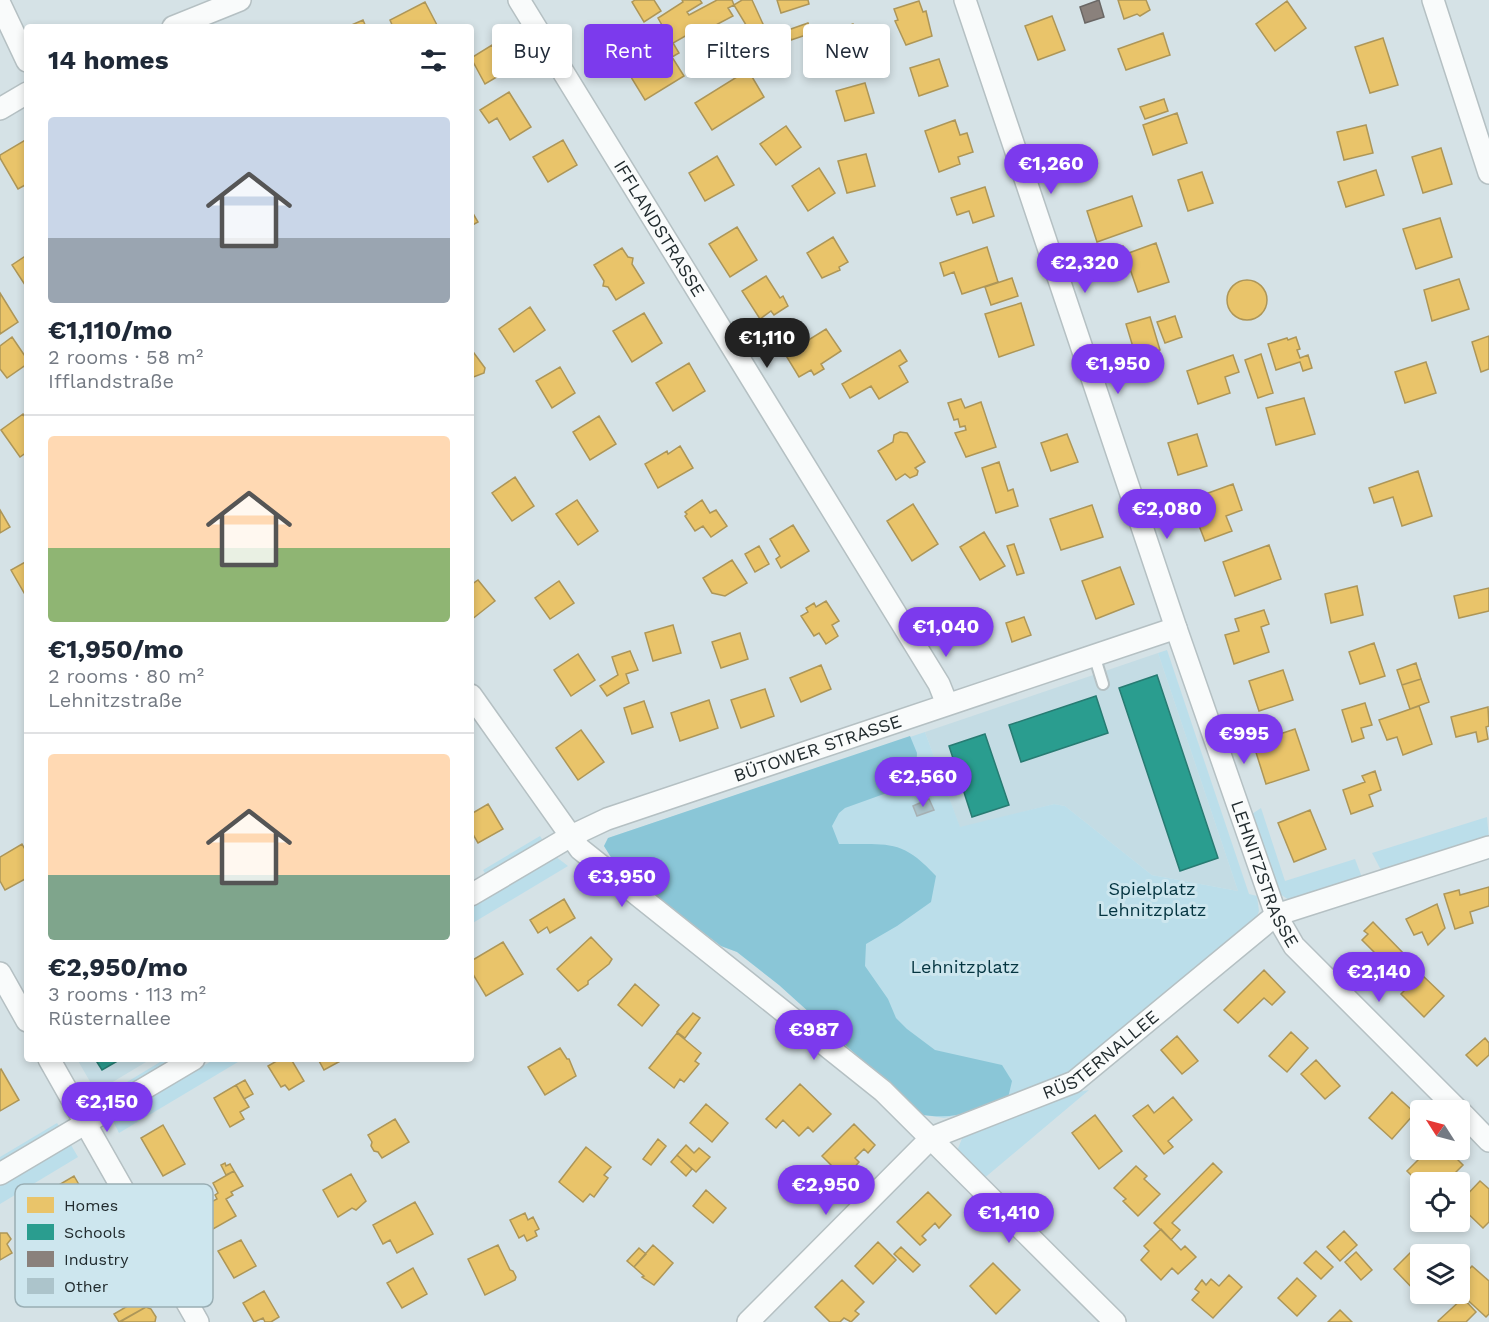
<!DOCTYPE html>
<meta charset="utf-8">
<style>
body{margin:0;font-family:"Work Sans",sans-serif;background:#f6f6f7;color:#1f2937;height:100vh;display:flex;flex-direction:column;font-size:22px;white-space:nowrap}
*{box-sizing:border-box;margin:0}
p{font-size:20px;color:#747a83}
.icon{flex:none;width:33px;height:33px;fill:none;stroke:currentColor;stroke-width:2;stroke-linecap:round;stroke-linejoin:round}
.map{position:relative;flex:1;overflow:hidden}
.sheet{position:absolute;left:24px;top:24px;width:450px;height:1038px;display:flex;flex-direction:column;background:#fff;border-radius:6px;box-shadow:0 3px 9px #0003}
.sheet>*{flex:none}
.banner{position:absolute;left:492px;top:24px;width:570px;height:54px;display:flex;gap:12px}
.needle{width:39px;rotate:306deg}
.fabs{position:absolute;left:1410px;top:1100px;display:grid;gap:12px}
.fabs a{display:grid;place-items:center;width:60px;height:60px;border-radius:6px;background:#fff;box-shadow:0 3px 9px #0003;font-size:30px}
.price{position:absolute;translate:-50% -51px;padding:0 14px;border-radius:21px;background:#7c3aed;color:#fff;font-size:20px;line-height:39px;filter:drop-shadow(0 2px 3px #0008)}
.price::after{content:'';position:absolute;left:50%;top:36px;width:18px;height:14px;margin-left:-9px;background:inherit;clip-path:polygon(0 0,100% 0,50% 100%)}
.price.active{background:#222;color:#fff}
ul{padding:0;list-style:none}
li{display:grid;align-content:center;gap:12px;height:318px;padding:0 24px}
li+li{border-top:2px solid #e0e1e3}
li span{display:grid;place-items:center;height:186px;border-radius:6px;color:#555}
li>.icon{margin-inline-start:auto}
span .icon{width:108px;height:108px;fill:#fffc;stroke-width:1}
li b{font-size:26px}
h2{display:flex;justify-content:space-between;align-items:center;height:72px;padding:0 24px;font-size:26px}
.chip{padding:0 21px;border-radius:6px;background:#fff;box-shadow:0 3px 9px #0003;font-size:21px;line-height:54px}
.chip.active{background:#7c3aed;color:#fff}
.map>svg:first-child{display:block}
.built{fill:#c4dce4}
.green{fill:#bbdeea}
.forest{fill:#8ac6d7}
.homes{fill:#e9c46a;stroke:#ad9658;stroke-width:1.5}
.schools{fill:#2a9d8f;stroke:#277b72;stroke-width:1.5}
.industry{fill:#8a817c;stroke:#6a6765;stroke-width:1.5}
.building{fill:#acc4cb;stroke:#a7b1b4;stroke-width:1.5}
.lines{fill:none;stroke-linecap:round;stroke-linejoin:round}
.lane-casing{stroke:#b5c0c3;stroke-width:14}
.street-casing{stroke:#b5c0c3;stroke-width:24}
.lane{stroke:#f9fbfb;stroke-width:10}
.street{stroke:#f9fbfb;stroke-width:21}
.labels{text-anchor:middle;stroke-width:6;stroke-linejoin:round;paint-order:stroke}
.street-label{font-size:18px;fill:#212b2e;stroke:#cde6ee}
.park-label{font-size:18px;fill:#043440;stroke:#cde6ee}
.key{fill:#cde6ee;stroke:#99aeb4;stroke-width:1.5}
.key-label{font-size:16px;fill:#212b2e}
</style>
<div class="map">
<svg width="1489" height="1322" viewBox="0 0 1489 1322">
<rect width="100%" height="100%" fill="#d5e2e6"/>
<path class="built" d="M1158,653L1238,891L1152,875L1065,806L1054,804L960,828L925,732Z
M77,1059H151L96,1092Z"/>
<path class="green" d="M1167,650L1249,894L1257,896L1259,911L1255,922L1069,1075L966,1114L944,1118L923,1115L779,985L737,952L721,946L617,867L604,846L608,838L925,732L960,827L1054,804L1065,806L1152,875L1238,891L1158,653Z
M1261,808L1285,881L1355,859L1363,880L1289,900L1277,892L1249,816Z
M1487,817L1489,839L1382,872L1372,853Z
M540,836L544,842L487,877L483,870Z
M555,856L568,866L471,924V906Z
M165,1059H180L107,1102L104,1096Z
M215,1059H243L119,1133L113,1121L115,1118Z
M1089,1090L982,1180L957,1151L963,1136L1071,1093Z
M57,1123L61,1129L0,1164V1157Z
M71,1145L78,1157L0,1204V1186Z"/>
<path class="forest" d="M910,736L917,753L916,772L895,790L845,808L839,813L832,826L839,844C888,845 901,838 936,876L931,902L897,926L866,944L865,966L888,999L896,1018L907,1029L935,1050L1002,1065L1012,1081L1008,1098C976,1110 958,1120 923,1115L779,985L737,952L721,946L617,867L604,846L608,838Z"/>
<path class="homes" d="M635,0H654L661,11L644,22L632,2Z
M682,0H700L702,3L687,12L689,15L717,0H732L734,5L742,0H752L774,48L753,58L749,48L757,43L734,5L728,8L733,16L710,28L712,31L698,38L694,31L673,43L679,53L672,57L684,76L645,100L623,64L657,43L652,34L663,27L658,18L683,2Z
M777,0H808L809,4L781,13Z
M1118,0H1146L1150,10L1140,16L1137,14L1124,19Z
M919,1L923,12L926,11L932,36L906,45L895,21L898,20L894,9Z
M1287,1L1306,28L1275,51L1256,24Z
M425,2L438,27H393L390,20Z
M1052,16L1065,50L1038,60L1025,26Z
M363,20L366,27H347Z
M808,23L812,33L791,40L788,30Z
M853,24L861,46L841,53L845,63L834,67L823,35Z
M1163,33L1170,55L1126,70L1118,49Z
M1383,38L1398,85L1370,93L1355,47Z
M492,45L507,71L485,84L471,58Z
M939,59L948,86L919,96L910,68Z
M748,70L764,97L712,130L695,103Z
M865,83L874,113L845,121L836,91Z
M509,92L531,127L510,140L497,118L489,123L480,110Z
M1164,99L1168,111L1145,119L1140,107Z
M1177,113L1187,143L1153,155L1143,125Z
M955,120L960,135L967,133L973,152L958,157L960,164L939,172L925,131Z
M1366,125L1373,153L1344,160L1337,132Z
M786,126L801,147L776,165L760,144Z
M27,139V184L18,189L0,158V155Z
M563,140L577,165L548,182L533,157Z
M1441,148L1452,184L1423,193L1412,157Z
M866,154L875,186L847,193L838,161Z
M717,156L734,185L705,201L689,173Z
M819,168L835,193L808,211L792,186Z
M1376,170L1384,195L1346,207L1338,182Z
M1202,172L1213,203L1188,211L1178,180Z
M985,187L994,216L973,223L969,211L957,215L951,198Z
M1132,196L1142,226L1097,242L1087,211Z
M471,210L478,222L471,226Z
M1440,218L1452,257L1416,269L1403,229Z
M737,227L757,260L730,277L709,244Z
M833,237L848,262L839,267L840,270L822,278L807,253Z
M1156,243L1169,282L1138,292L1129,266L1106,274L1099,254L1123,246L1126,254Z
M987,247L998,282L962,294L954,272L944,276L940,263Z
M622,248L628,257L633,258L632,264L644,283L616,300L608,287L603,286L604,281L594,265Z
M27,255V288L12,265Z
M766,276L780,298L783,296L788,306L774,315L771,311L760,319L742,291Z
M1012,278L1018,296L991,305L985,287Z
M1459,279L1469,309L1432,321L1424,290Z
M1227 300a20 20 0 1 1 40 0a20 20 0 1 1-40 0Z
M0,293L18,322L0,334Z
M1021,303L1034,345L999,357L985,314Z
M530,307L545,330L514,352L499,329Z
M644,313L662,343L632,362L613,331Z
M1175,316L1182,337L1165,343L1157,322Z
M1150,317L1160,350L1136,357L1126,324Z
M799,328L807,341L826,329L841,351L821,364L824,369L814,375L811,370L799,377L785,354L791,350L784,338Z
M1489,336V369L1481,372L1472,342Z
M12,337L27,359V364L7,378L0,369V346Z
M1296,337L1300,349L1297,350L1300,358L1308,355L1312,368L1303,371L1300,362L1276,370L1268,344L1287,338L1288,340Z
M471,349L485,368L484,373L471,378Z
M900,350L907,361L899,366L908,382L879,399L871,386L850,398L842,384Z
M1261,354L1273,393L1258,398L1245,360Z
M1233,355L1239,372L1225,377L1230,393L1198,404L1187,371Z
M1426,362L1436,393L1405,403L1395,372Z
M689,363L705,391L673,411L656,383Z
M560,367L575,393L552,408L536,381Z
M1304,398L1315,434L1276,445L1266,408Z
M961,399L965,408L981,402L996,447L966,457L955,433L966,430L965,426L960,427L958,419L954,420L948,403Z
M23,414L27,420V452L20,457L1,430Z
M599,416L616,444L590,460L573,432Z
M900,432L907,433L925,462L915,468L918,471L917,475L910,478L905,474L896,480L878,451L893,442L894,435Z
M1067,434L1078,462L1051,471L1041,443Z
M1197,434L1207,466L1178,475L1168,443Z
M680,446L693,468L658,488L645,464L667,451L668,454Z
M999,462L1008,491L1013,489L1018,506L996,513L982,468Z
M1418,471L1432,516L1402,526L1393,497L1374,503L1369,488Z
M515,477L534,506L512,521L492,493Z
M1233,484L1242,510L1226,516L1232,531L1205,541L1189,500Z
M577,500L598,531L578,545L556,514Z
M702,500L710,513L716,510L727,526L711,537L703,526L695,531L685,516L687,514L685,512Z
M913,504L938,544L912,561L887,521Z
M1092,505L1103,537L1061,550L1050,519Z
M0,510L10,527L0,533Z
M793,525L809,551L781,568L776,559L780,556L770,539Z
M984,532L1005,566L980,580L960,547Z
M1014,544L1024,573L1017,575L1007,546Z
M1269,545L1281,579L1235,596L1223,562Z
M759,546L769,564L755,572L745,554Z
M732,560L747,583L725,596L712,593L703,578Z
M27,561V598L11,570Z
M1120,567L1134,604L1096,619L1082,581Z
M478,580L495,601L471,620V585Z
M559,581L574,603L550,619L535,598Z
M1357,586L1363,615L1331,623L1325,594Z
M1489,588V611L1459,618L1454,596Z
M826,601L839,621L832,625L838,636L826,644L819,633L814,636L801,616L808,612L806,608L814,603L816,607Z
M1264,610L1269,624L1261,627L1269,652L1234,664L1225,635L1239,631L1235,619Z
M1024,617L1031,635L1012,642L1006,623Z
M673,625L681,653L653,661L645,633Z
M740,633L748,659L721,668L712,642Z
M1374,643L1385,676L1360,684L1349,652Z
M630,651L638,670L626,674L629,683L607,696L600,686L618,675L612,657Z
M578,654L595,680L571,696L554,670Z
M1416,663L1421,679L1402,685L1397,670Z
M821,665L831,689L801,702L790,678Z
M1283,670L1293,700L1259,711L1249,681Z
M1421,679L1429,702L1410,709L1402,685Z
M765,689L774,716L741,728L731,700Z
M709,700L718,728L680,741L671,713Z
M644,701L653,727L632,734L624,708Z
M1365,703L1372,725L1361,728L1364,738L1352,742L1342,710Z
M1419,706L1432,744L1403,755L1397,737L1387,740L1379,720Z
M1488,707L1489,726L1486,727L1488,739L1478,742L1476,732L1456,737L1451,717Z
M1295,729L1309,770L1266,784L1253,743Z
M581,730L604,762L578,780L556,748Z
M1375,771L1381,790L1369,795L1373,806L1351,814L1343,790L1365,782L1362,776Z
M488,804L503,829L478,843L471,831V814Z
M1310,810L1326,849L1294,862L1278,823Z
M22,844L27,853V878L5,890L0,881V857Z
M1489,887V906L1470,912L1473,923L1455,929L1444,894L1459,890L1460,895Z
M564,899L575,918L550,933L547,927L538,933L530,920Z
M1437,904L1445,928L1428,945L1422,932L1414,935L1406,919Z
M1373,922L1406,956L1392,970L1362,940L1368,934L1364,931Z
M591,937L612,959L609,964L588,981V984L578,991L557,969Z
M503,942L523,974L486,996L471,971V961Z
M1264,970L1285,992L1272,1005L1264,998L1238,1023L1224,1010Z
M1421,974L1444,996L1424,1017L1401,994Z
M635,984L659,1005L642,1026L618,1005Z
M693,1013L700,1018L685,1038L677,1032Z
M1291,1032L1308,1048L1287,1072L1269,1056Z
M677,1033L701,1053L695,1061L699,1064L684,1082L680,1079L674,1088L649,1068Z
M1177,1036L1198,1061L1182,1074L1161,1050Z
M1485,1038L1489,1043V1055L1477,1066L1466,1055Z
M560,1048L567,1059H569L576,1076L545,1095L528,1067Z
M280,1059H291L304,1081L289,1090L285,1085L281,1087L268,1066Z
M318,1059H344L324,1070Z
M1316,1060L1340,1086L1325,1099L1301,1074Z
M1,1069L19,1100L0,1111V1070Z
M245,1080L253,1094L244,1099L236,1085Z
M800,1084L831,1114L813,1132L808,1127L799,1136L783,1120L776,1128L766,1119Z
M236,1085L249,1107L240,1112L244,1119L230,1127L214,1098Z
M1392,1092L1415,1113L1392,1139L1369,1118Z
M1173,1097L1192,1120L1168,1141L1173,1147L1164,1154L1133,1116L1148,1105L1154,1113Z
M706,1104L728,1123L712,1142L690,1123Z
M1095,1115L1122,1151L1099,1169L1072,1133Z
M395,1119L409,1142L382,1158L378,1152L374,1151L371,1146L372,1142L368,1135Z
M854,1124L875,1145L868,1153L864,1149L855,1158L859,1162L852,1170L848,1166L840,1174L822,1156Z
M163,1125L185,1164L163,1176L141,1138Z
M658,1139L666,1146L651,1165L643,1159Z
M686,1145L694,1153L699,1148L710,1157L696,1172L677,1155Z
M586,1147L611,1167L604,1175L608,1178L594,1197L590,1194L583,1202L559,1182Z
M1429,1149H1447L1463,1165L1446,1182H1420V1184L1407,1171Z
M677,1155L692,1169L686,1176L671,1162Z
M225,1163L226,1166L230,1164L234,1171L226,1175L221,1165Z
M1213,1163L1222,1172L1172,1223L1180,1230L1171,1240L1154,1223Z
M1136,1166L1147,1176L1144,1179L1160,1194L1138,1216L1123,1201L1126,1199L1114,1188Z
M234,1171L243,1186L231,1192L233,1195L226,1199L236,1216L213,1229L200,1208L217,1199L215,1195L218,1193L213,1183Z
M351,1174L366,1201L356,1210L352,1208L338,1217L323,1190Z
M74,1176L89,1202L78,1209L80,1212L73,1216L71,1213L60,1219L45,1193Z
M1480,1181L1489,1189V1222L1483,1228L1460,1206V1202Z
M706,1190L726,1208L713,1223L693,1206Z
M928,1192L951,1215L939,1228L935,1223L922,1236L926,1240L920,1245L897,1222Z
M415,1202L433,1234L397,1253L390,1240L383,1244L373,1225Z
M525,1213L528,1220L533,1217L539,1229L535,1231L537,1236L527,1241L524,1235L519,1238L510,1220Z
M1161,1229L1181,1250L1185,1246L1196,1257L1178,1274L1172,1268L1161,1280L1141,1260L1149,1251L1144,1246Z
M1344,1231L1357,1245L1340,1261L1327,1247Z
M0,1233H7L11,1239L7,1244L12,1253L0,1260Z
M241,1240L256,1266L234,1278L218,1251Z
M878,1242L896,1260L873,1284L855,1266Z
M498,1245L510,1270L513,1271L516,1277L515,1280L485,1295L468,1259Z
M653,1245L673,1263L654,1285L642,1277L644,1276L634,1267Z
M901,1247L920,1265L913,1272L894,1254Z
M639,1248L646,1254L634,1267L627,1261Z
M1415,1248L1421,1254L1420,1288L1416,1292L1394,1269Z
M1316,1251L1333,1267L1321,1279L1304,1263Z
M1356,1252L1372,1270L1361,1280L1345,1262Z
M993,1263L1020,1290L996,1314L970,1286Z
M1472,1266L1489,1281V1314L1486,1317L1460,1293V1279Z
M413,1268L427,1294L402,1308L387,1283Z
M1229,1275L1242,1287L1213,1318L1192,1300L1199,1292L1195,1289L1202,1280L1206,1285L1211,1279L1219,1286Z
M1297,1278L1316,1296L1297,1316L1278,1298Z
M842,1280L864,1302L855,1311L859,1314L851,1322L844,1318L840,1322H830L815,1307Z
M264,1291L279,1317L271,1322H265L263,1318L254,1322L243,1303Z
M141,1298L146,1307L119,1322L114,1314Z
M1463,1298L1476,1312L1466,1322H1439L1438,1321Z
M146,1307L151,1309L156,1317L155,1322H120Z
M1340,1310L1352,1322H1328Z"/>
<path class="schools" d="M1157,675L1218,858L1180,871L1119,688Z
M1096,696L1108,733L1021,762L1009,725Z
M985,734L1009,805L972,817L949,746Z
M95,1059H121L102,1070Z"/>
<path class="industry" d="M1099,0L1104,17L1085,23L1080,7Z"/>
<path class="building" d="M929,799L934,810L917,816L913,806Z"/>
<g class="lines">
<g class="lane-casing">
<path id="lane" d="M1094,655L1103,684"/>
</g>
<g class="street-casing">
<g id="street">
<path id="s1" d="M519,0L939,684L947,704"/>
<path id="s2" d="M965,0L1176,628L1276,915L1294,946L1458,1110"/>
<path d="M1433,0L1489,173"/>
<path d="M0,4L27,61"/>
<path d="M173,27L240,0"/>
<path d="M0,109L27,93"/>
<path d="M471,695L580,849L883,1091L1115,1322"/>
<path id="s3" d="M471,895L571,836L607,819L1176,628"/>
<path d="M0,973L27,1021"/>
<path d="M49,1059L198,1322"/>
<path d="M1460,1111L1489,1141"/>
<path d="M0,1174L194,1059"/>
<path id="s4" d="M748,1322L931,1138L1074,1082L1276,915L1489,847"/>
</g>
</g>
<use href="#lane" class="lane"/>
<use href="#street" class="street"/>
</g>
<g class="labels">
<g class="street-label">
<text dy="6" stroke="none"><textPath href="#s1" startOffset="268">IFFLANDSTRASSE</textPath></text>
<text dy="6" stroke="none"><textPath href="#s3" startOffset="378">BÜTOWER STRASSE</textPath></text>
<text dy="6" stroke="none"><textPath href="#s2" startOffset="924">LEHNITZSTRASSE</textPath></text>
<text dy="6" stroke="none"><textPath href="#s4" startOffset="450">RÜSTERNALLEE</textPath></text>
</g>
<g class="park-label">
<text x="1152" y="895">Spielplatz<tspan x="1152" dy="21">Lehnitzplatz</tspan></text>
<text x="965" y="973">Lehnitzplatz</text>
</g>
</g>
<rect x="15" y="1184" width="198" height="123" rx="9" class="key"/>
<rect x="27" y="1197" width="27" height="16" fill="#e9c46a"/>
<rect x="27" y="1224" width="27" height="16" fill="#2a9d8f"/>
<rect x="27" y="1251" width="27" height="16" fill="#8a817c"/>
<rect x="27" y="1278" width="27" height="16" fill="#acc4cb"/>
<g class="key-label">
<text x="64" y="1211">Homes</text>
<text x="64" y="1238">Schools</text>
<text x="64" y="1265">Industry</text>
<text x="64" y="1292">Other</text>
</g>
</svg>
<div class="fabs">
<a><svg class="needle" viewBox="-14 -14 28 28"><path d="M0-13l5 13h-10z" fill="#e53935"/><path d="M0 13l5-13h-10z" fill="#747a83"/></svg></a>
<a><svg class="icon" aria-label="locate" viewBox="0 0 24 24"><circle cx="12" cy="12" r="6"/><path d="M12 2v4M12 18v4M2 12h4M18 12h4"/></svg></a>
<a><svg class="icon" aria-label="layers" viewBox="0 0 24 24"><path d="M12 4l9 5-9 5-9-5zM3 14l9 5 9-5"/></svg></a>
</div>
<b class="price" style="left:1051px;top:195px">€1,260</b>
<b class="price" style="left:1085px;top:294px">€2,320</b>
<b class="price active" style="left:767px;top:369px">€1,110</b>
<b class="price" style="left:1118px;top:395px">€1,950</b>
<b class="price" style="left:1167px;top:540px">€2,080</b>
<b class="price" style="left:946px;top:658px">€1,040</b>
<b class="price" style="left:1244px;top:765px">€995</b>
<b class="price" style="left:923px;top:808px">€2,560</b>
<b class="price" style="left:622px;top:908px">€3,950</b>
<b class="price" style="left:1379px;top:1003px">€2,140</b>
<b class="price" style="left:814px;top:1061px">€987</b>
<b class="price" style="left:107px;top:1133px">€2,150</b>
<b class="price" style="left:826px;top:1216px">€2,950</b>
<b class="price" style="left:1009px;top:1244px">€1,410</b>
<div class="banner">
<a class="chip">Buy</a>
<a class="chip active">Rent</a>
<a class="chip">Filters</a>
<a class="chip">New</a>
</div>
<section class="sheet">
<h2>14 homes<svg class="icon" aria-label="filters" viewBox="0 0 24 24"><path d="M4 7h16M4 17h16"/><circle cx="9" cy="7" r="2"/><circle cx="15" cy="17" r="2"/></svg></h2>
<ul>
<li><span style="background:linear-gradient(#c9d6e8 65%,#9aa5b1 0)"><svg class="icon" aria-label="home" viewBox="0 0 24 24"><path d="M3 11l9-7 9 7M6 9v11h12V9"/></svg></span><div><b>€1,110/mo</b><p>2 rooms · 58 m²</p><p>Ifflandstraße</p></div></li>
<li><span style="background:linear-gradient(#ffd9b3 60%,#8fb573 0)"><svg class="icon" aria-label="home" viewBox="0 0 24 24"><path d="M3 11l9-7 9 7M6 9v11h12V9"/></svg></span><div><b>€1,950/mo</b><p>2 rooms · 80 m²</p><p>Lehnitzstraße</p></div></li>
<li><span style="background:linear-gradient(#ffd9b3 65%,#7fa58c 0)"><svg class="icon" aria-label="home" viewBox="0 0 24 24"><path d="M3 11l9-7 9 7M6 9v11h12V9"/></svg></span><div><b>€2,950/mo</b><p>3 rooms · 113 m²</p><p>Rüsternallee</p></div></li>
</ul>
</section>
</div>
